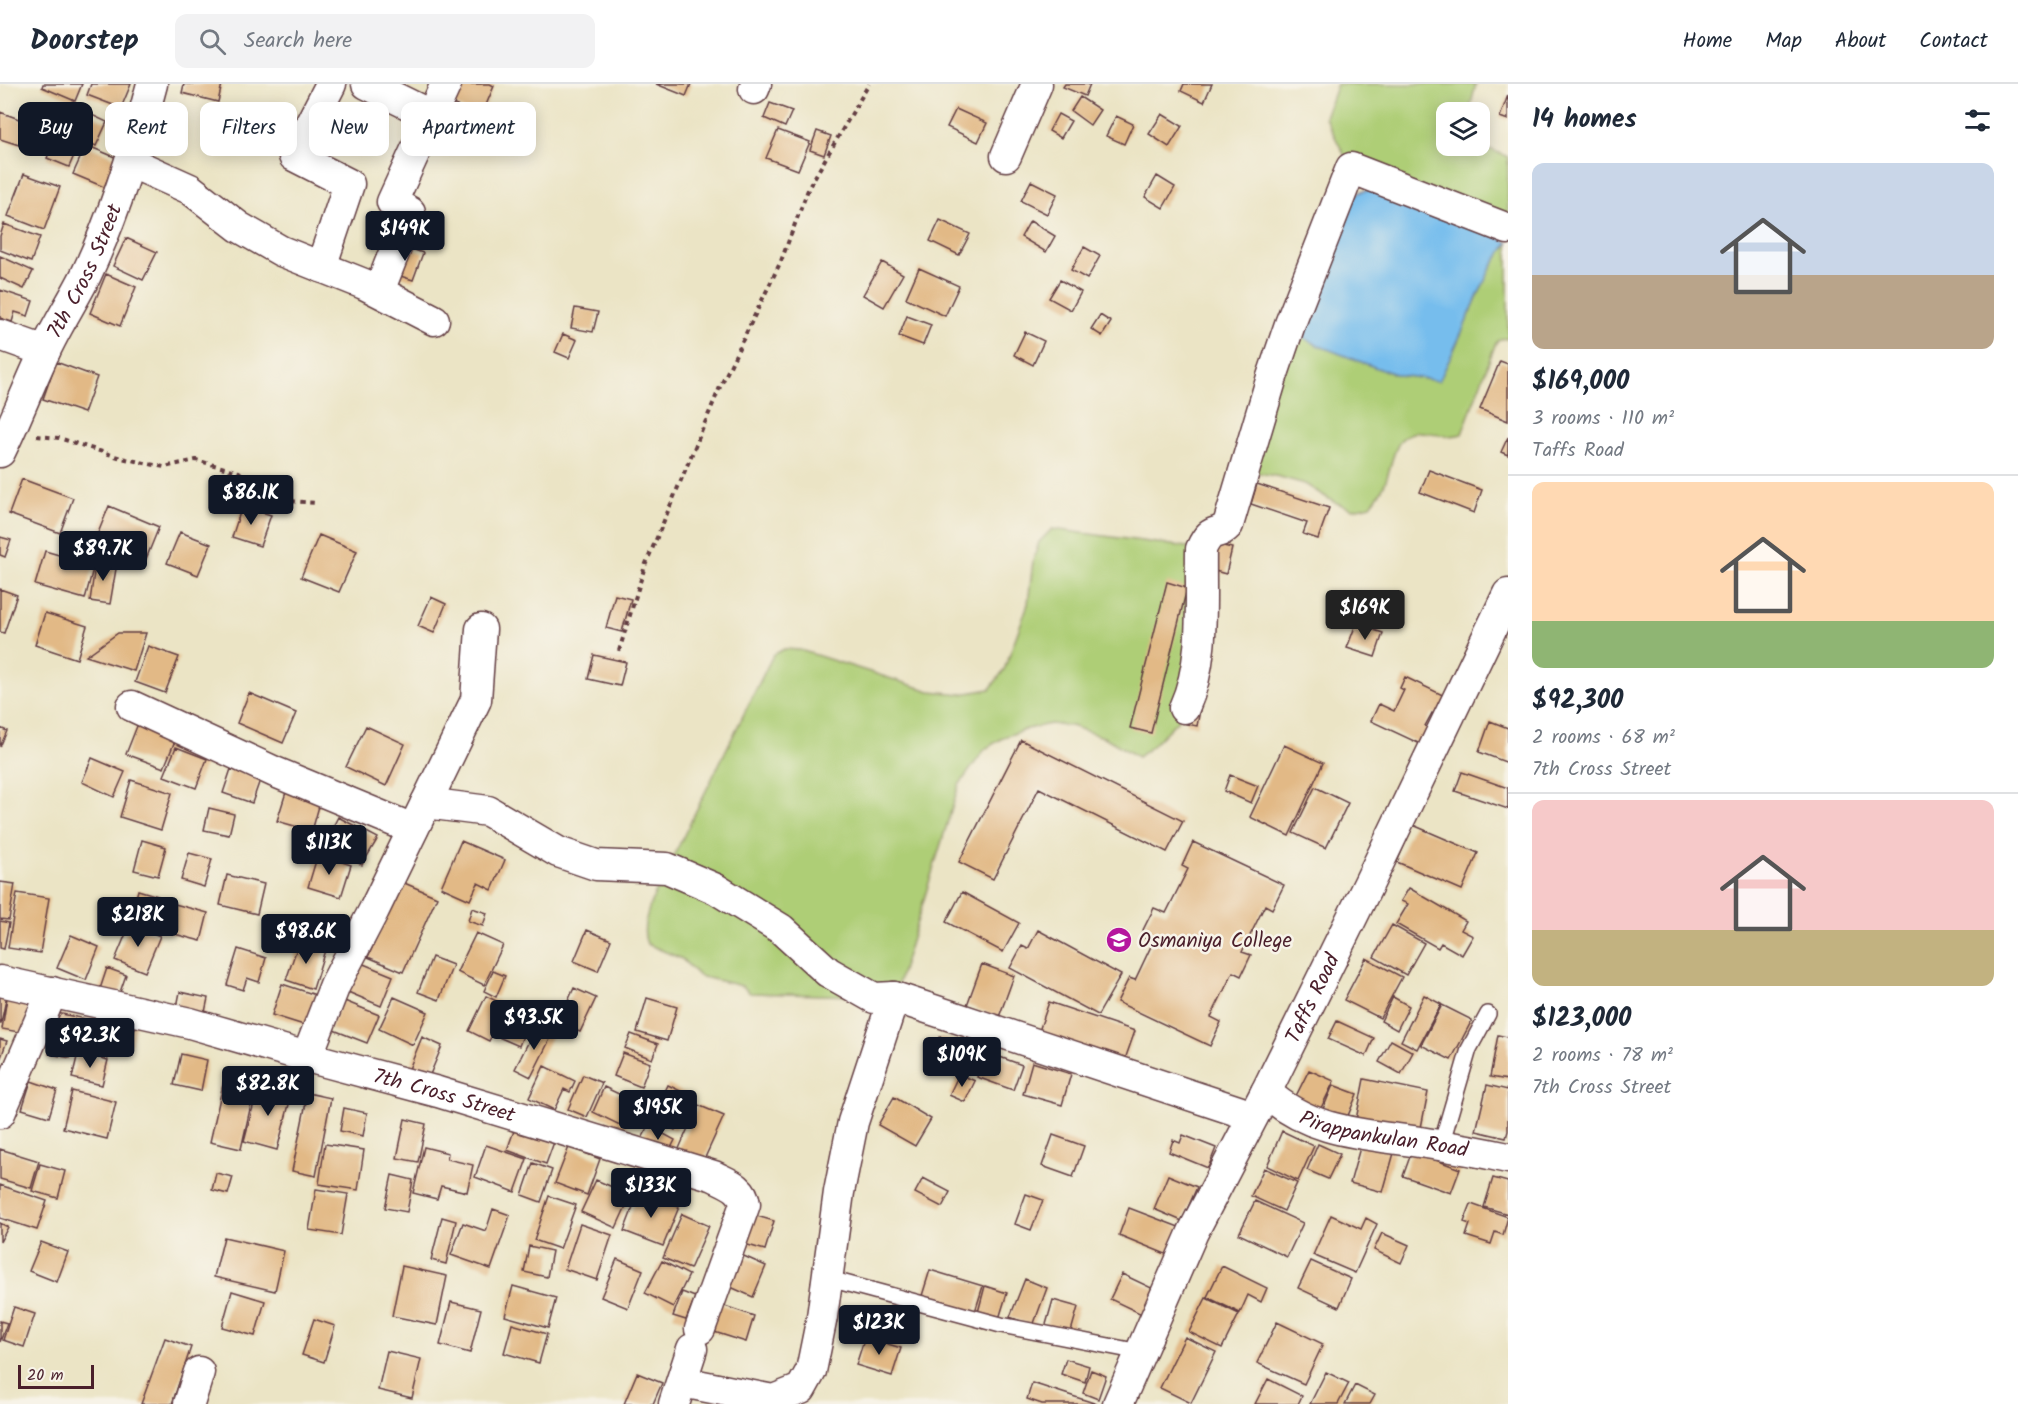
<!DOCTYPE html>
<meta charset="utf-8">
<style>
body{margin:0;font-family:Kalam,sans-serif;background:#f2f2f3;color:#1f2937;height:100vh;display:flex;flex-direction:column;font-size:22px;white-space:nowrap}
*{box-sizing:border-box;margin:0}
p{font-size:20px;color:#747a83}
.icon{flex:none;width:33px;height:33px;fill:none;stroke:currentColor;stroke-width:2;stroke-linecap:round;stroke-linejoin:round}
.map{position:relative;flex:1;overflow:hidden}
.panel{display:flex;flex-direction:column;background:#fff;width:510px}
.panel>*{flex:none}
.guide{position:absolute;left:18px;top:18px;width:570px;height:54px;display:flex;gap:12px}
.fabs{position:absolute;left:1436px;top:18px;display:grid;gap:12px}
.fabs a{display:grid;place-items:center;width:54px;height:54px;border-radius:12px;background:#fff;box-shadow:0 3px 15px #0003;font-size:30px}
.scale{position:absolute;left:18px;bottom:15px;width:76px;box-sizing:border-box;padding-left:6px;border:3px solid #4a1f2b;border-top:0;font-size:16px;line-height:21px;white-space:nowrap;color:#4a1f2b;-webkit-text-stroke:4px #f7f3e8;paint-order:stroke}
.price{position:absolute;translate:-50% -51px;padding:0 14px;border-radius:6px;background:#111827;color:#fff;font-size:20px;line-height:39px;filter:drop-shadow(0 2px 3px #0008)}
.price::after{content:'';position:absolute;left:50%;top:36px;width:18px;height:14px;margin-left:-9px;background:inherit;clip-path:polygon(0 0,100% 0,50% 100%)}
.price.current{background:#222;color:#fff}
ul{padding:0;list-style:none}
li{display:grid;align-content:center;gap:12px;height:318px;padding:0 24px}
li+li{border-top:2px solid #e0e1e3}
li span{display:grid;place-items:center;height:186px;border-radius:12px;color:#555}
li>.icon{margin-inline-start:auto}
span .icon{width:108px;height:108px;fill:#fffc;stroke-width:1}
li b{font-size:26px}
h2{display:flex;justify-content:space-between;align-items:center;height:72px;padding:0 24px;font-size:26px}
.tag{padding:0 21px;border-radius:12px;background:#fff;box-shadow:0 3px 15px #0003;font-size:21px;line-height:54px}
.tag.current{background:#111827;color:#fff}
header{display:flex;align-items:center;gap:36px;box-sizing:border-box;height:84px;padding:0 30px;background:#fff;border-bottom:2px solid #e0e1e3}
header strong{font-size:28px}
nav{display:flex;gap:33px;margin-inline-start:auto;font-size:21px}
.search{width:420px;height:54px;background:#f2f2f3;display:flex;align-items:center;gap:15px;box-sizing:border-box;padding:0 21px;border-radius:12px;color:#747a83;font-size:22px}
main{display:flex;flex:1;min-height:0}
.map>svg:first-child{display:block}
.green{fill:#aece76;stroke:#7c7650;stroke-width:1.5}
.water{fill:#76bded;stroke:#606e8c;stroke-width:1.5}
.building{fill:#e2b986}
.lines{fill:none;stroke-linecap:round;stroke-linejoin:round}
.service-casing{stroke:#623d42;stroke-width:18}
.minor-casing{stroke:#623d42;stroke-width:33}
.path{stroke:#623d42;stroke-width:4;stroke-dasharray:4.5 4.5;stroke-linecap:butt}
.service{stroke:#fff;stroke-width:15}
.minor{stroke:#fff;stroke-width:30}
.labels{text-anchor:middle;stroke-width:5;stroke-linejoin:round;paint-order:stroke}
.street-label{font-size:21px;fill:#4a1f2b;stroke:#f7f3e8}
.poi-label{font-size:21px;fill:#4a1f2b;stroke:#f7f3e8;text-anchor:start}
</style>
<header>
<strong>Doorstep</strong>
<div class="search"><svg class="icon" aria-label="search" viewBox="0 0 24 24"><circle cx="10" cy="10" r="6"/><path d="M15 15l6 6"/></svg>Search here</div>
<nav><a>Home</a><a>Map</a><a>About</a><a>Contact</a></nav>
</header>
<main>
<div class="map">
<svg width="1508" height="1320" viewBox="0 0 1508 1320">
<rect width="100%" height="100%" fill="#f7f3e8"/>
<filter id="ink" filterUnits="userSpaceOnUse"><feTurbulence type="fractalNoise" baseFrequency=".0167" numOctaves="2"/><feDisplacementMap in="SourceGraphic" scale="12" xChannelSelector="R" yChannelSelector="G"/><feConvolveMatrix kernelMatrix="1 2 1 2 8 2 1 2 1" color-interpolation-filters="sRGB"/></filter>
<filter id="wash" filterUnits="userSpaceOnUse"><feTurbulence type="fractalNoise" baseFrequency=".008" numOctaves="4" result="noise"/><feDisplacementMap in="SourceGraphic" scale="24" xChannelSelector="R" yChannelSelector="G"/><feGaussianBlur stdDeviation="1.35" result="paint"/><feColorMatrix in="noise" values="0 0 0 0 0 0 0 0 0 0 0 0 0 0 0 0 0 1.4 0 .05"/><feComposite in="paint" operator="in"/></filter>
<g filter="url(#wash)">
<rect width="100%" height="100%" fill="#ebe4c5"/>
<path class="green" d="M1337,0H1476L1469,28H1446V62H1479V55L1485,63L1508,73V145L1351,84L1325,33Z
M1508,158V255C1501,253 1498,256 1495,261L1462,350C1446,355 1436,348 1420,348C1392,347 1393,383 1384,401C1381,408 1376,415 1371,421L1353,425L1334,418L1305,400L1280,393L1244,386L1290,240L1377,284L1399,291L1439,297C1458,260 1472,222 1490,186C1495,176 1503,168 1508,158Z
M1052,445L1201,465L1192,606L1177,637L1152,662L1138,673L1106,654L1071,642L1050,640L1027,645L1004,653L985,665L959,701L894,913L750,909L742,902L699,892L682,875L647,860C641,846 647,831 651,818L773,571L784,565L800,566L930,607L962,610L990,605L1004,586L1028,520L1033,477L1039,458Z"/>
<path class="water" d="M1382,103L1508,158C1503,168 1495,176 1490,186C1472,222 1458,260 1439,297L1399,291L1377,284L1317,261L1301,252L1357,109Z"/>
<g id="blocks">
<path class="building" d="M43,0H82L75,17L42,3Z
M91,0H131L121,24L87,11Z
M184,0H222L218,18L182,9Z
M456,0H490L494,2L481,33L448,18Z
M656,0H691L686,12Z
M1065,0H1090L1085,12L1063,3Z
M1184,0H1212L1204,18L1181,7Z
M1508,11V36L1500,33Z
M1080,13L1100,26L1090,41L1071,27Z
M770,19L792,27L785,43L764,34Z
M77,24L107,38L96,62L66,48Z
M956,25L987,39L978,58L947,43Z
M0,28L27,38L19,61L0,55Z
M1058,30L1071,37L1061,54L1049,47Z
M1162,30L1182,42L1169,63L1149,50Z
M1116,32L1133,40L1124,60L1106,52Z
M778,46L810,58L798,86L766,74Z
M817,47L831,52L824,71L810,66Z
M57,51L79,60L69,83L47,74Z
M86,61L117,74L104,103L73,90Z
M24,90L60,103L44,146L8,132Z
M1157,92L1175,103L1163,124L1145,113Z
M1031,97L1057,110L1047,130L1021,117Z
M940,136L970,150L959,171L930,157Z
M1030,137L1055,152L1046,168L1021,153Z
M4,140L40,153L31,178L0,166V152Z
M126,154L157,168L143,196L113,182Z
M397,160L423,169L413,196L388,188Z
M1084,163L1100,172L1087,195L1071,186Z
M0,172L33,187L24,205L0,194Z
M882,178L903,190L884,223L863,211Z
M919,184L959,202L945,232L906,214Z
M106,190L136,203L120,242L90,229Z
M1060,196L1081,208L1071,226L1049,214Z
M0,206L33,217L28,232L15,228L12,238L0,234Z
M575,224L598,228L593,248L571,244Z
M1100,231L1111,238L1102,252L1091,245Z
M907,232L931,241L923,261L899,252Z
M1025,248L1044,257L1033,281L1014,271Z
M563,250L577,256L569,274L555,268Z
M1500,277L1508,280V337L1480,325Z
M56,278L97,293L84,329L43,315Z
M1508,353V371L1501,368Z
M1429,386L1482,406L1474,429L1420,408Z
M22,395L73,414L60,449L9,430Z
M1257,400L1329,424L1318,455L1303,450L1307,439L1251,420Z
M109,422L159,443L146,475L96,454Z
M242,422L271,431L260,462L232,453Z
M180,448L211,460L198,491L167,479Z
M319,451L357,467L339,508L301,493Z
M0,453L11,456L5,473L0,471Z
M1210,459L1232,464L1226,490L1204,484Z
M45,467L94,481L85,515L35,501Z
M96,475L117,479L110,520L90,517Z
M1167,498L1187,504L1151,649L1130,644Z
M0,505L17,511L4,549L0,548Z
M615,511L631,515L622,548L606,544Z
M431,513L446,520L434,549L418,542Z
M45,529L87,542L77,575L35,561Z
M1356,540L1383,549L1375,573L1347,564Z
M118,549H146L134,587L86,572Z
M148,562L179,573L165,609L135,598Z
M594,571L626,578L620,602L588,595Z
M1405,593L1451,615L1442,634L1432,629L1425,642L1439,648L1431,665L1371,637L1379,620L1394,627L1404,606L1400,604Z
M249,609L296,629L283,659L237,639Z
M1189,624L1200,626L1197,642L1186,640Z
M139,637L180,644L164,684L126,670Z
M1490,637L1508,644V679L1479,668Z
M366,642L405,660L386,702L346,683Z
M0,644L7,647L0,663Z
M1021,656L1183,737L1167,768L1039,704L993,795L959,778Z
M1284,661L1323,679L1289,752L1250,733Z
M176,663L207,675L196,704L164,692Z
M92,674L125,688L114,713L82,698Z
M231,685L260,696L252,719L223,709Z
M1462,688L1508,704V725L1455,707Z
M1230,691L1258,702L1251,719L1224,707Z
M131,696L172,709L161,746L120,733Z
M1315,703L1348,719L1326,764L1293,749Z
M287,705L321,715L312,747L277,737Z
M209,724L234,730L229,751L204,746Z
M338,733L378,754L362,781L324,760Z
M1413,741L1478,769L1462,806L1397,778Z
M142,756L166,763L158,792L134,786Z
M461,757L505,776L492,806L478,799L470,816L441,803Z
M1193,758L1284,801L1272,825L1265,821L1242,868L1251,871L1241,892L1233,888L1211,933L1221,938L1210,962L1117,918L1129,894L1135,896L1153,858L1140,852L1154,824L1166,829L1188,785L1182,782Z
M189,769L212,775L204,803L181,796Z
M318,770L351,781L341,813L308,803Z
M227,791L264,800L257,830L220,821Z
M0,798L15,800L9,836L0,835Z
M402,798L437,813L403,888L368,873Z
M1409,804L1466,837L1461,846L1473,852L1462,871L1441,859L1438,864L1396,840L1408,820L1401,817Z
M138,806L158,812L150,838L131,833Z
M962,808L1019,839L1003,868L946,838Z
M17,809L49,814L40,869L8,864Z
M171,819L208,829L201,857L163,847Z
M472,824L487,829L483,842L468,837Z
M0,837L9,839L4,865L0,864Z
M130,840L160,852L145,888L115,876Z
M1392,841L1424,859L1406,891L1374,873Z
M587,846L611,856L598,887L574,877Z
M1038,846L1121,891L1098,931L1010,884L1022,862L1028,865Z
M476,849L503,861L484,901L457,888Z
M71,851L99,863L86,896L57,884Z
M299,858L325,866L313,905L286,896Z
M238,865L266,874L259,898L247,894L243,906L227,901Z
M432,873L453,881L439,916L418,908Z
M1366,874L1402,893L1380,934L1344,916Z
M361,879L393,892L381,922L348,908Z
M982,880L1014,892L999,933L967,921Z
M107,884L126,891L118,914L99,908Z
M493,887L505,892L496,913L484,907Z
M282,900L316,911L307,942L272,931Z
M0,904L8,906L1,939H0Z
M574,904L596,914L580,948L558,939Z
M8,908L31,912L24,949L2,945Z
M180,908L208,914L204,933L176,928Z
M1424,911L1441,920L1417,965L1401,957Z
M486,912L507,922L489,957L469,947Z
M394,913L428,928L413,961L379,945Z
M1393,913L1409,922L1397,946L1381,937Z
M647,914L677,923L667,957L637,948Z
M342,916L379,931L367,959L331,945Z
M1049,918L1135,947L1123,981L1037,953Z
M1442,921L1472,936L1451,976L1421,961Z
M57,929L95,937L91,960L74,957L70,974L49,970Z
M102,931L136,939L131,960L96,952Z
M502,933L526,944L519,962L494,951Z
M1337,937L1374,954L1366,972L1328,955Z
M537,941L553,949L531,993L515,985Z
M631,950L658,960L652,975L625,964Z
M1498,951L1508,953V996L1490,993Z
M422,953L442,962L429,993L409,985Z
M940,953L968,961L962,981L934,973Z
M0,955L7,957L0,976Z
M1391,956L1413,968L1401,990L1379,978Z
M986,968L1022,981L1013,1006L977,993Z
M78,969L108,976L102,1001L72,994Z
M623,969L650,979L641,1003L614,992Z
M181,970L207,976L201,1007L174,1001Z
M1032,978L1071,990L1062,1021L1023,1010Z
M544,982L575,997L570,1008L564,1005L554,1026L529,1014Z
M1309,986L1334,997L1319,1028L1294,1016Z
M226,987L257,994L241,1065L210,1058Z
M959,990L975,997L965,1018L949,1011Z
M583,991L602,999L587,1033L568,1025Z
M1364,995L1428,1008L1419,1054L1355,1041Z
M31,997L57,1006L49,1033L22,1025Z
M259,1000L292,1009L277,1066L244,1057Z
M668,1001L691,1012L675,1046L652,1035Z
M1333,1001L1357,1010L1347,1034L1323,1025Z
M1487,1001L1508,1006V1047L1506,1054L1476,1047Z
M604,1003L638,1019L626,1044L593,1028Z
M72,1007L116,1018L107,1055L63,1044Z
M308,1009L331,1014L316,1092L292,1087Z
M894,1013L931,1035L915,1062L878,1041Z
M698,1021L724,1032L703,1078L678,1067Z
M344,1024L367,1029L363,1052L340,1047Z
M405,1035L426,1040L418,1078L397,1074Z
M649,1042L675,1056L667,1072L640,1058Z
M515,1044L554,1058L546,1080L507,1066Z
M1282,1047L1314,1062L1298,1097L1267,1082Z
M1053,1051L1084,1062L1073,1093L1042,1082Z
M1183,1051L1216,1064L1208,1084L1169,1068L1173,1056L1180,1059Z
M325,1060L364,1066L358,1106L319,1100Z
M1318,1060L1340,1070L1328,1095L1307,1086Z
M1361,1060L1394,1069L1383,1108L1350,1099Z
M486,1061L527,1075L515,1108L475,1093Z
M424,1063L448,1069L447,1075L473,1081L467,1108L441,1102L437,1115L413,1109Z
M569,1063L600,1075L587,1111L555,1099Z
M0,1065L39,1077L31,1104L0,1095Z
M1412,1067L1460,1085L1451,1109L1403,1092Z
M533,1079L552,1086L541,1118L522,1111Z
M40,1080L65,1087L58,1114L32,1107Z
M1264,1084L1297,1099L1284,1127L1251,1112Z
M216,1089L233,1093L228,1110L212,1106Z
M392,1091L413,1096L407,1128L385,1124Z
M1168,1091L1197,1103L1182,1137L1154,1125Z
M923,1094L950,1108L942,1123L915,1109Z
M1493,1094L1508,1098V1130L1484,1123Z
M596,1096L631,1111L616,1144L581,1128Z
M0,1101L47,1117L37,1146L0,1134Z
M316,1105L348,1110L341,1151L309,1146Z
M639,1108L679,1123L663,1162L624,1147Z
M1026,1110L1043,1116L1031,1146L1015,1140Z
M549,1112L576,1121L560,1165L534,1156Z
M1255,1117L1303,1139L1287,1173L1239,1150Z
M1471,1120L1508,1133L1503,1151L1495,1148L1491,1160L1466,1152L1470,1140L1464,1138Z
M1129,1124L1184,1145L1173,1173L1119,1151Z
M493,1125L510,1131L491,1185L451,1171L463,1139L486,1147Z
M682,1130L709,1142L690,1185L663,1174Z
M750,1130L774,1137L765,1166L741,1159Z
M1331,1131L1361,1145L1366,1134L1377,1140L1355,1189L1313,1171Z
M442,1133L456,1137L446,1180L431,1176Z
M0,1139L8,1143L0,1158Z
M580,1140L612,1151L597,1196L565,1185Z
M1382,1149L1409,1161L1401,1179L1374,1166Z
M224,1153L284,1167L275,1207L214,1193Z
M41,1158L68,1168L57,1198L29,1187Z
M529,1162L552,1167L547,1193L524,1188Z
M737,1169L766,1182L753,1213L724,1200Z
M617,1175L643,1186L628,1224L601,1213Z
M662,1177L689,1191L673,1223L645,1209Z
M1311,1177L1351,1195L1339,1223L1298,1204Z
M402,1182L447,1192L437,1241L392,1232Z
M1222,1182L1267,1204L1261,1218L1248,1211L1240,1229L1207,1213Z
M930,1186L983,1202L974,1231L921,1215Z
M1122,1190L1160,1208L1148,1233L1110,1215Z
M1025,1195L1047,1204L1033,1242L1010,1233Z
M513,1202L556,1214L548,1244L505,1232Z
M985,1202L1007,1209L998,1238L977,1232Z
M232,1207L265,1217L255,1252L222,1243Z
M682,1208L695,1213L686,1236L673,1232Z
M1206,1214L1239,1230L1222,1264L1189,1248Z
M1053,1216L1078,1223L1070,1251L1045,1244Z
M451,1218L481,1225L470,1269L440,1261Z
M716,1219L754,1232L746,1258L708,1246Z
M14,1223L35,1230L24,1263L3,1256Z
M314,1235L335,1242L324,1278L302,1271Z
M0,1237L7,1239L0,1258Z
M1277,1238L1323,1260L1304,1300L1257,1279Z
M512,1240L547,1250L539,1279L504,1269Z
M865,1253L901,1264L892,1292L856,1281Z
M1185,1253L1216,1268L1191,1319L1160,1304Z
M165,1254L191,1263L172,1320H141Z
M387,1267L421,1275L412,1314L378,1306Z
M1066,1275L1089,1282L1085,1298L1061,1290Z
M1091,1286L1106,1292L1098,1315L1083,1309Z
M1326,1288L1349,1299L1338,1320H1310Z
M637,1289L662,1299L653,1320H624Z
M1268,1295L1302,1312L1298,1320H1255Z
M1032,1299L1097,1320H1042L1027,1315Z
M1355,1301L1375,1311L1370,1320H1345Z"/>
</g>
</g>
<g filter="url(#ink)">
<use href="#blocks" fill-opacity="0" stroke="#623d42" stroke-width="1.5"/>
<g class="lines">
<g class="service-casing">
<path id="service" d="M1441,1061L1469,965L1488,930
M826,1194L1001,1241L1140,1268"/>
</g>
<g class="minor-casing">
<g id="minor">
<path d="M367,0L475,53"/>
<path d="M754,5L756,0"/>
<path d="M1006,72L1037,0"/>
<path d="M130,78L190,105L239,143L281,167L364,200L434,236"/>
<path d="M321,183L349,100L294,72L331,0"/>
<path d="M379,207L410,128L392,118L446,0"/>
<path d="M0,251L45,267"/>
<path id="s1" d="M0,368C17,334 30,298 47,263C59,238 74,215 86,191C115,130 135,65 152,0"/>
<path d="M132,622L275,688L413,745"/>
<path d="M1184,624C1206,576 1200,517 1201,465C1212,441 1216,454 1228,441L1272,293L1290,240L1351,84L1508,145"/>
<path d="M426,719L488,727L558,768L596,781L667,784L716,805L781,845L828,888L874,914L894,913"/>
<path id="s2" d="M0,897L190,939L307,973L438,1008L714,1092C727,1099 743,1103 745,1120L700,1245"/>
<path d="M307,973L335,901L374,826L476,616L481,545"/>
<path id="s3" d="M1266,1008C1311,1050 1368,1050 1426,1059C1453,1063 1481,1068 1508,1074"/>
<path d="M0,1029L52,908"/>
<path d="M682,1298L773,1316L801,1305L811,1287L822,1233L839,1108L853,1038L894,913L1253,1032"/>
<path d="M189,1320L199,1288"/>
<path d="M674,1320L692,1265"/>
<path id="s4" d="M1118,1320L1193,1148L1266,1008L1369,799L1508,510"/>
</g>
</g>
<path class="path" d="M37,352L59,354L121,374L164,383L196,376L239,388L263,409L289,417L317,419
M619,567L645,482L720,303L781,177L809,103L869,0"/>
<use href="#service" class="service"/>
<use href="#minor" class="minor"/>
</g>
</g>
<defs>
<g id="school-disc" transform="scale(1.35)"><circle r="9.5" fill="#b5179e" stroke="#f7f3e8"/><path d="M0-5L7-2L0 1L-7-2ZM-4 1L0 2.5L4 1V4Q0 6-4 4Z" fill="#fff"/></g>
</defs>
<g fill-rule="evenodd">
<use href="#school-disc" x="1119" y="856"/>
</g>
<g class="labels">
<g class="street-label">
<text dy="7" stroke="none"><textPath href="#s1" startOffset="200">7th Cross Street</textPath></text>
<text dy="7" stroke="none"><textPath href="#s4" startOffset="450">Taffs Road</textPath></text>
<text dy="7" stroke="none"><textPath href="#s2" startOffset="459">7th Cross Street</textPath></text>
<text dy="7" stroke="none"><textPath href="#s3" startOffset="128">Pirappankulan Road</textPath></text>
</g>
<g class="poi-label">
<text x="1138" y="863">Osmaniya College</text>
</g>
</g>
</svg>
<div class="fabs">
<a><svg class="icon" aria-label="layers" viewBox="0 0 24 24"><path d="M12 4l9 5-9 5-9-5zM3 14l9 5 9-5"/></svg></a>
</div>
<div class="scale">20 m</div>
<b class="price" style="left:405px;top:178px">$149K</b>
<b class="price" style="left:251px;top:442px">$86.1K</b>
<b class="price" style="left:103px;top:498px">$89.7K</b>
<b class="price current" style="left:1365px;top:557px">$169K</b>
<b class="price" style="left:329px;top:792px">$113K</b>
<b class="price" style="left:138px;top:864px">$218K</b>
<b class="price" style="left:306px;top:881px">$98.6K</b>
<b class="price" style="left:534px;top:967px">$93.5K</b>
<b class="price" style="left:90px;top:985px">$92.3K</b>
<b class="price" style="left:962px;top:1004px">$109K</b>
<b class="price" style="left:268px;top:1033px">$82.8K</b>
<b class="price" style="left:658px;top:1057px">$195K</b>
<b class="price" style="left:651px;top:1135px">$133K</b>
<b class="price" style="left:879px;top:1272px">$123K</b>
<div class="guide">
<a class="tag current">Buy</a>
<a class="tag">Rent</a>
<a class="tag">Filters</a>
<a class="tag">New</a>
<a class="tag">Apartment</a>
</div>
</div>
<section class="panel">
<h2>14 homes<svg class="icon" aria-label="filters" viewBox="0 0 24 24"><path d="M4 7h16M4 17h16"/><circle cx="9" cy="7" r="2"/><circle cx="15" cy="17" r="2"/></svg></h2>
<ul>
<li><span style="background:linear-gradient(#c9d6e8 60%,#b9a48a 0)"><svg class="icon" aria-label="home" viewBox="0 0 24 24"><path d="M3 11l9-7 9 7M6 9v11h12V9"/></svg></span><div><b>$169,000</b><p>3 rooms · 110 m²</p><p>Taffs Road</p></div></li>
<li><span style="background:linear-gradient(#ffd9b3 75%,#8fb573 0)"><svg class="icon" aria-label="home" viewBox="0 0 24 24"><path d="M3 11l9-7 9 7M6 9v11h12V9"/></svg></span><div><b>$92,300</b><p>2 rooms · 68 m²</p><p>7th Cross Street</p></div></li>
<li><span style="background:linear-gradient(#f6c9c9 70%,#c2b280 0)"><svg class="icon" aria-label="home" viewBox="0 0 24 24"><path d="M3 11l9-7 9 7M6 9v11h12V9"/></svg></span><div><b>$123,000</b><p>2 rooms · 78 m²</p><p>7th Cross Street</p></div></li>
</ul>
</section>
</main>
